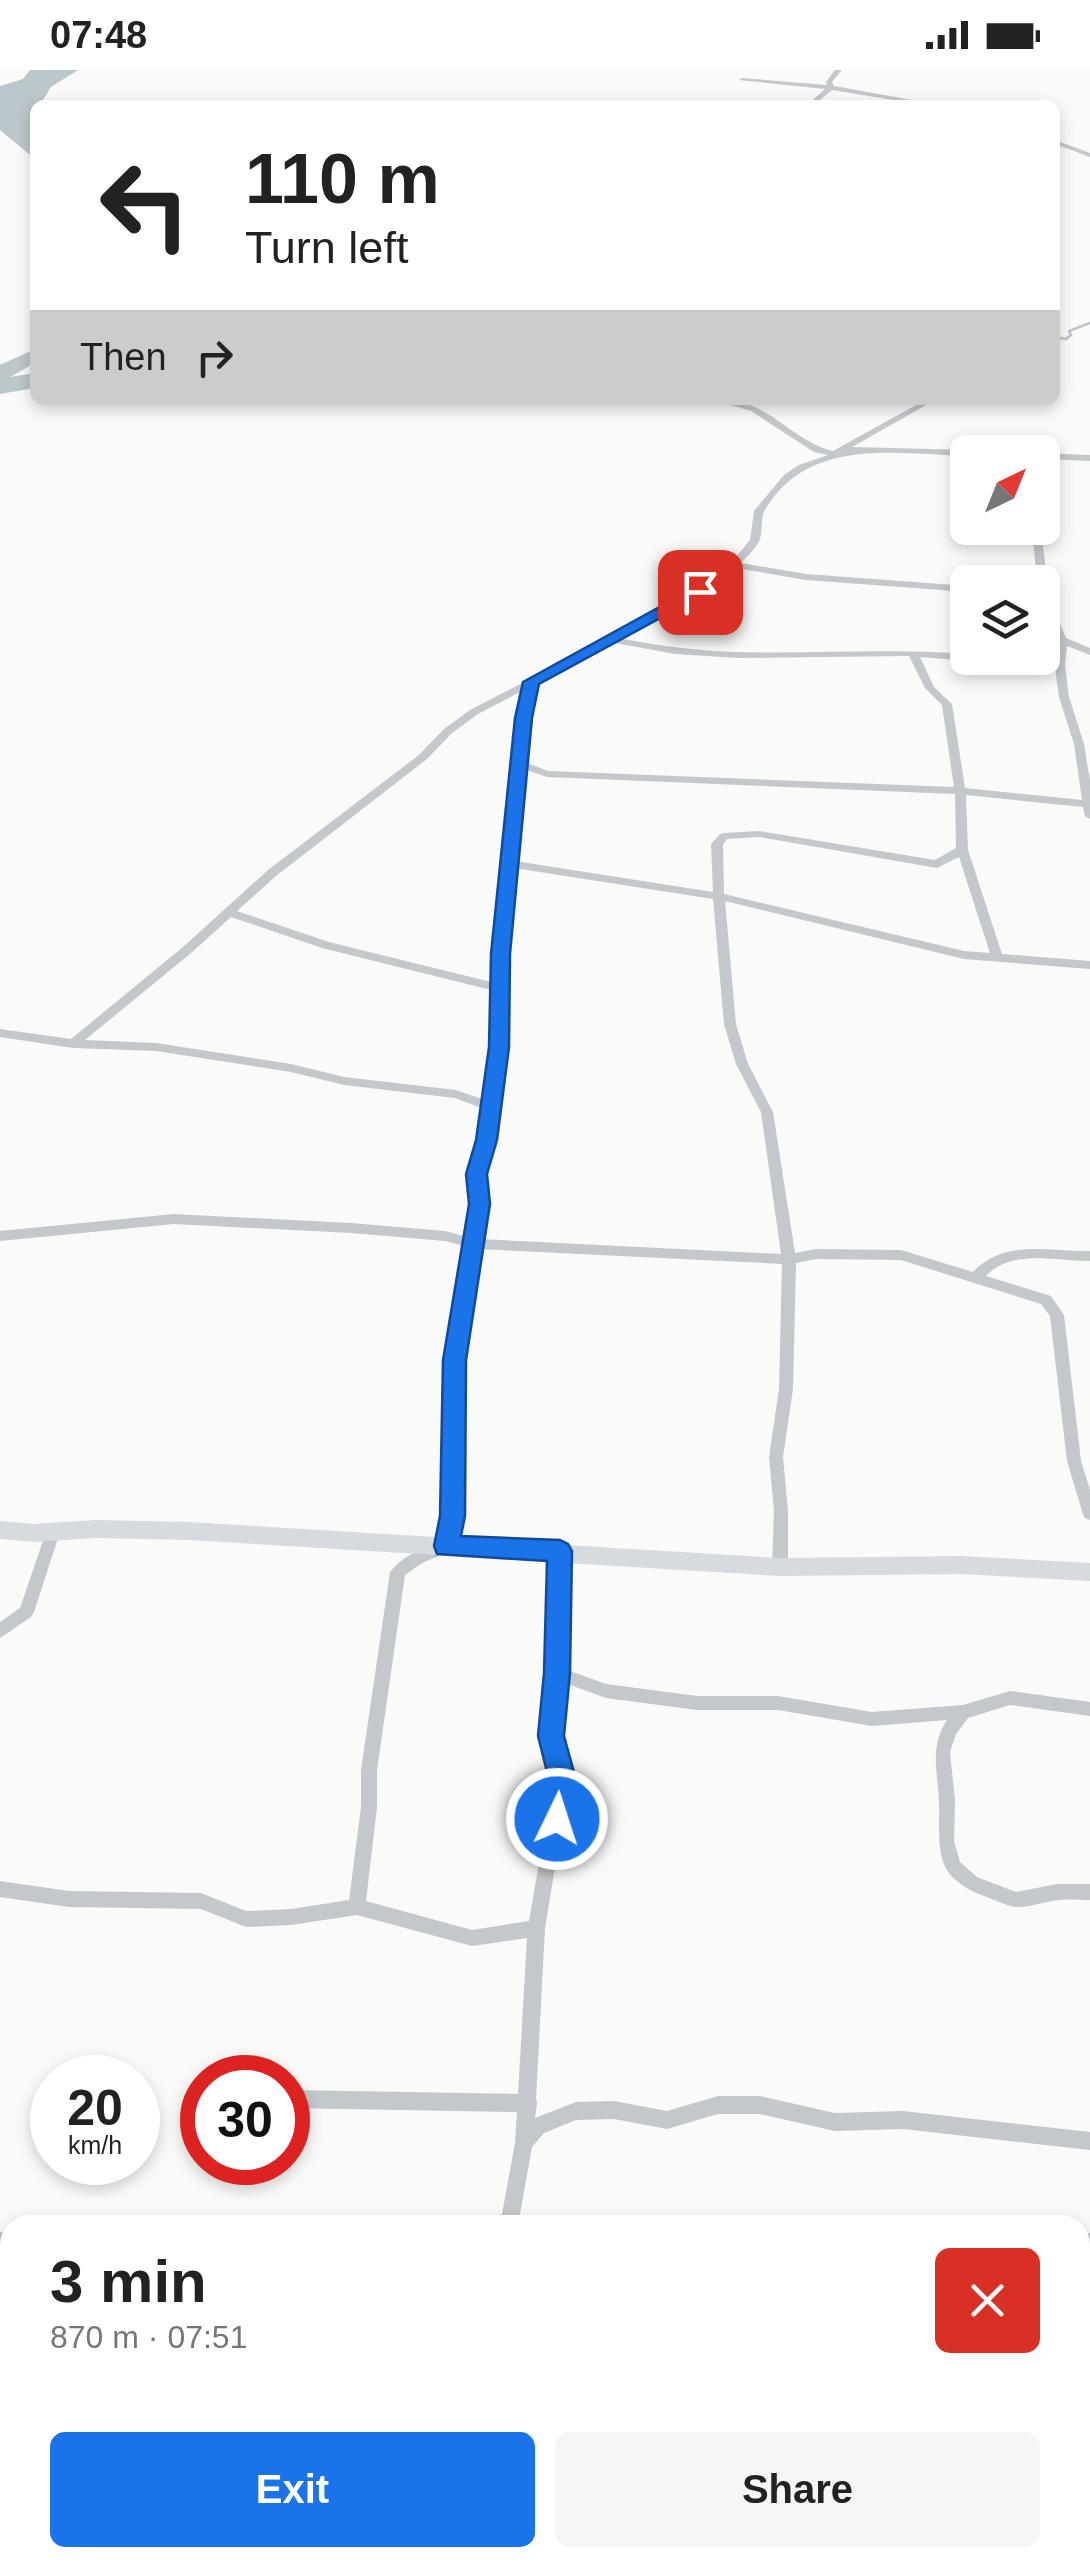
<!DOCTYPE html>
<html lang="en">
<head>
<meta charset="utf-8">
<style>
	:root { --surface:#fff; --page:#f6f6f6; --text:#222; --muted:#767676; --accent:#1a73e8 }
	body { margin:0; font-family:Helvetica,sans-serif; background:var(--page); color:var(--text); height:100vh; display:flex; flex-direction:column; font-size:38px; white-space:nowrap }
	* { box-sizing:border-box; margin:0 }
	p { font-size:32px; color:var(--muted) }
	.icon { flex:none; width:55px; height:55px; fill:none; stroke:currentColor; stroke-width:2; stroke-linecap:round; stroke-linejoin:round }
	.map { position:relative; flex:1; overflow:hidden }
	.panel { position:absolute; left:0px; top:2145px; width:1090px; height:352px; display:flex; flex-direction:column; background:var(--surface); border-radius:30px 30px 0 0; box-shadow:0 5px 15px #0003 }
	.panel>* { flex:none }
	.hud { position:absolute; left:30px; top:30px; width:1030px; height:305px; border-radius:15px; box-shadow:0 5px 15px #0003; background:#fff; color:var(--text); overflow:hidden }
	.needle { width:65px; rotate:43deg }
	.buttons { position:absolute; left:950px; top:365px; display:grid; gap:20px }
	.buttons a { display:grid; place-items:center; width:110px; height:110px; border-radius:15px; background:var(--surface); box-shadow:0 5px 15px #0003; font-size:50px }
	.speed { position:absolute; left:30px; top:1985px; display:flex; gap:20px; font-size:50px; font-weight:700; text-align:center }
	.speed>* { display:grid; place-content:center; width:130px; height:130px; border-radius:50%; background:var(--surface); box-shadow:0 5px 15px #0003; line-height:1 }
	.speed small { font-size:25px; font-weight:400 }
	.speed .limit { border:15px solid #d22; background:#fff; color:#111 }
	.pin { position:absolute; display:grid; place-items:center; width:85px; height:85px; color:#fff; margin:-42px; border-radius:20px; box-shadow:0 5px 15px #0006 }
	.me { position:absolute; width:110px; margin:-55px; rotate:4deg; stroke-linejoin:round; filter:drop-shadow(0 0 8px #0008) }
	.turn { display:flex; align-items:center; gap:35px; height:210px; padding:0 50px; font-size:45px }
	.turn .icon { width:130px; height:130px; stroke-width:2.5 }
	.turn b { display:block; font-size:70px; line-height:85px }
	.then { display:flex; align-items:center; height:95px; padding:0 50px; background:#0003; gap:20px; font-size:38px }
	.round { display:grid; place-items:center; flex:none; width:105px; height:105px; border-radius:15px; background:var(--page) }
	.head { display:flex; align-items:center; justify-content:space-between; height:170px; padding:0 50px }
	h1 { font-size:60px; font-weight:800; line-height:75px }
	.primary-button { display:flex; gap:20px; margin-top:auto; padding:20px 50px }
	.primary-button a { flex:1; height:115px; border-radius:15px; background:var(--accent); color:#fff; font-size:40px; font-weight:800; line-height:115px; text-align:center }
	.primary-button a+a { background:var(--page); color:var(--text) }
	.status { display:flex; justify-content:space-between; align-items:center; height:70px; padding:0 50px; background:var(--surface); direction:ltr }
	.status svg { height:28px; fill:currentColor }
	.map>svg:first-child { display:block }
	.water { fill:#bbc7cb }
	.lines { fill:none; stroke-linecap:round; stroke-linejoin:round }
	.stream { stroke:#bbc7cb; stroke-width:2.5 }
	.street { fill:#c3c8cc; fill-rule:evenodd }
	.secondary { fill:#d6dbdf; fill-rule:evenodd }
	.route { fill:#1a73e8; stroke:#114b97; stroke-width:2.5 }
</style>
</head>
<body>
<div class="status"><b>07:48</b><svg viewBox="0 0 49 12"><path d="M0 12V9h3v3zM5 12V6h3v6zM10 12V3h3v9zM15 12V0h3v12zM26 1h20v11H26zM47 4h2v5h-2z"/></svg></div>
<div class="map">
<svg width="1090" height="2497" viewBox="0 0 1090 2497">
	<rect width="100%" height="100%" fill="#fafaf8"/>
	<g class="water">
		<path d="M30 0H78L51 17 40 35H35V89L0 60V16L23 9Z"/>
		<path d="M35 279V293L10 307 35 303V318L0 324V295Z"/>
	</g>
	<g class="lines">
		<g class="stream">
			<path d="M315 35H348"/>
			<path d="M419 35H438"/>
			<path d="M1055 267 1066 269 1071 265 1069 261 1090 253"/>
		</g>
		<g class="street">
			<path d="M835 0H842L832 12 834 16 940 35H924L832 20 814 35H807L825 19 739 10 742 8 827 15 826 12Z"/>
			<path d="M1055 70 1090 83V87L1055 74Z"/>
			<path d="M713 330C729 330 747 332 761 340 785 353 806 375 833 381L925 330H935L852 377 968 380 972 382H968V386C896 384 810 367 766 438 760 447 763 459 760 469 757 478 747 486 741 493L806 504 968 516V522L806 510 736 498 703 523 623 569C661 576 699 581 737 582 815 584 890 578 968 584V588H1005L1055 592 1057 570 1042 536 1044 518 1036 501 1032 458H1041L1046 501 1054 518 1050 530 1066 568 1090 578V585L1067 576 1065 595 1069 627 1084 674 1090 711V749L1085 746 1083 737 966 725 968 780 1002 884 1090 891V899L964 889 725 831 736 954 748 994 773 1042 795 1183 816 1179 901 1180 973 1202C1005 1168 1049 1182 1090 1181V1191C1056 1192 1012 1178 986 1206L1051 1226 1064 1245 1081 1391 1090 1420V1450L1085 1448 1083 1444 1067 1391 1050 1246 1041 1234 901 1190 816 1189 796 1193 793 1319 783 1387 788 1441V1497L785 1502 780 1503 775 1502 772 1497 774 1441 769 1387 779 1319 782 1194 478 1179 461 1290 460 1447 451 1481 422 1493 405 1505 377 1700V1737L366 1831 472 1860 529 1851 554 1706 543 1666 552 1481 555 1476 560 1475 565 1476 568 1481 562 1598 606 1614 697 1626H778L872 1642 963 1635 1010 1621 1090 1632V1646L1010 1635 968 1648 956 1664 950 1682 955 1731 954 1771 960 1792 977 1807 1016 1822 1057 1814H1090V1830C1080 1830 1069 1829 1059 1830 1046 1831 1034 1836 1021 1837 1009 1838 996 1830 984 1826 932 1806 940 1780 939 1733 938 1703 929 1677 947 1650L872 1656 778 1640H697L606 1628 562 1612 559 1666 570 1706 545 1858 536 2029 537 2033 535 2048 576 2032 614 2031 667 2041 718 2026H760L835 2043 903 2041 1090 2062V2080L903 2059 835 2061 760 2044H718L667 2059 614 2049 576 2050 544 2063 532 2077 518 2155H500L515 2073 517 2042 288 2038V2020L518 2024 527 1868 472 1876 357 1845 291 1855 246 1857 201 1839 69 1837 0 1827V1811L69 1821 201 1823 246 1841 291 1839 349 1830 361 1737V1700L390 1502C402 1486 421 1479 439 1472L446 1447 447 1290 465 1176 445 1171 351 1163 174 1154 0 1171V1161L174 1144 351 1153 445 1161 467 1167 472 1133 470 1104 480 1070 484 1039 455 1028 344 1015 291 1002 156 981 73 978 0 967V959L71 969 183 877 268 800 419 685 444 659 470 640 619 563 697 519 731 493 750 470 754 441 784 405 799 395 828 385 814 382 751 341ZM615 573 675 584 738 588 909 586 925 618 942 635 954 717 548 701 525 692 529 647 536 614ZM920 587 1055 598 1059 627 1074 674 1082 730 965 718 952 634 934 617ZM524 620 519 647 497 850 495 913 329 872 237 841 276 806 427 689 452 663 478 644ZM524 699 547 707 955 724 956 778 935 790 759 761 724 763 720 764 711 774 713 822 515 791ZM759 767 937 798 959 787 990 883 964 881 724 824 723 775 727 769ZM514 798 713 829 724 954 736 994 761 1042 781 1184 480 1169 486 1133 482 1104 492 1070 505 977 509 850ZM231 847 322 878 495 921 493 977 485 1030 456 1020 344 1007 291 994 156 973 85 970 191 883Z"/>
			<path d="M1042 383 1090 385V391L1042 389Z"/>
			<path d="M53 1456 58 1458 60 1462 34 1542 31 1547 0 1568V1552L20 1538 46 1462 48 1458Z"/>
			<path d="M10 2161V2179L0 2180V2162Z"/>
			<path d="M1090 2163V2204L1087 2212 1080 2215V2174L1083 2165Z"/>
			<path d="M0 2451 10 2452V2472L0 2471Z"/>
			<path d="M104 2488H145L142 2495 138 2497H96L99 2490Z"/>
			<path d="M244 2488H307L312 2490 315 2497H251L247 2495Z"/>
			<path d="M466 2488H490V2489L487 2497H461Z"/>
			<path d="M764 2488H784L782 2497H762Z"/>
			<path d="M1001 2488H1021L1018 2497H998Z"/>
		</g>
		<path class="secondary" d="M96 1450 189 1452 780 1488 960 1486 1090 1493V1511L960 1504 780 1506 189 1470 96 1468 33 1472 0 1469V1451L33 1454Z"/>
	</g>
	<path class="route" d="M694 518 708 522 539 614 532 648 510 884 509 977 497 1070 487 1104 490 1134 466 1290 465 1446 461 1466 560 1470 568 1474 572 1481 570 1603 564 1666 575 1706 566 1758 557 1762 547 1758 543 1749 548 1706 538 1666 544 1603 547 1491 437 1484 434 1476 440 1446 443 1290 469 1134 466 1104 476 1070 489 977 491 884 515 648 523 612Z"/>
</svg>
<div class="buttons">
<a><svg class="needle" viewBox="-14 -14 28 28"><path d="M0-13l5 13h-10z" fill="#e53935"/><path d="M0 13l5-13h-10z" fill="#767676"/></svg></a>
<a><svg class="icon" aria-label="layers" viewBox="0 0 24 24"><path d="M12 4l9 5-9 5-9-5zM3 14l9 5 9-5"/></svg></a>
</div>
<div class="speed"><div>20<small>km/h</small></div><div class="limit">30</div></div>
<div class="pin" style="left:700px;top:522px;background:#d93025"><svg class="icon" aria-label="arrive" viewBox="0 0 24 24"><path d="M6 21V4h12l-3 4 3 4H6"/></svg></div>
<svg class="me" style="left:557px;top:1749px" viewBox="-20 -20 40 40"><circle r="17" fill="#1a73e8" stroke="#fff" stroke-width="3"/><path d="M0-11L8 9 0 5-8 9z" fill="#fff"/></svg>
<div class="hud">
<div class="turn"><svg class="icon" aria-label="left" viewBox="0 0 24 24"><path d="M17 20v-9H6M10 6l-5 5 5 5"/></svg><div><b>110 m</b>Turn left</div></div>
<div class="then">Then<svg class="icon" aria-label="right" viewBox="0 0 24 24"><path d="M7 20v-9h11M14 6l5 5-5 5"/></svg></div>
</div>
<section class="panel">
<div class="head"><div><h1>3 min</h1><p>870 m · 07:51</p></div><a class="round" style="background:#d93025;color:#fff"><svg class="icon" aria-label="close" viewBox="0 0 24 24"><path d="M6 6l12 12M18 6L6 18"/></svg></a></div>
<div class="primary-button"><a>Exit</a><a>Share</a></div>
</section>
</div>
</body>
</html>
